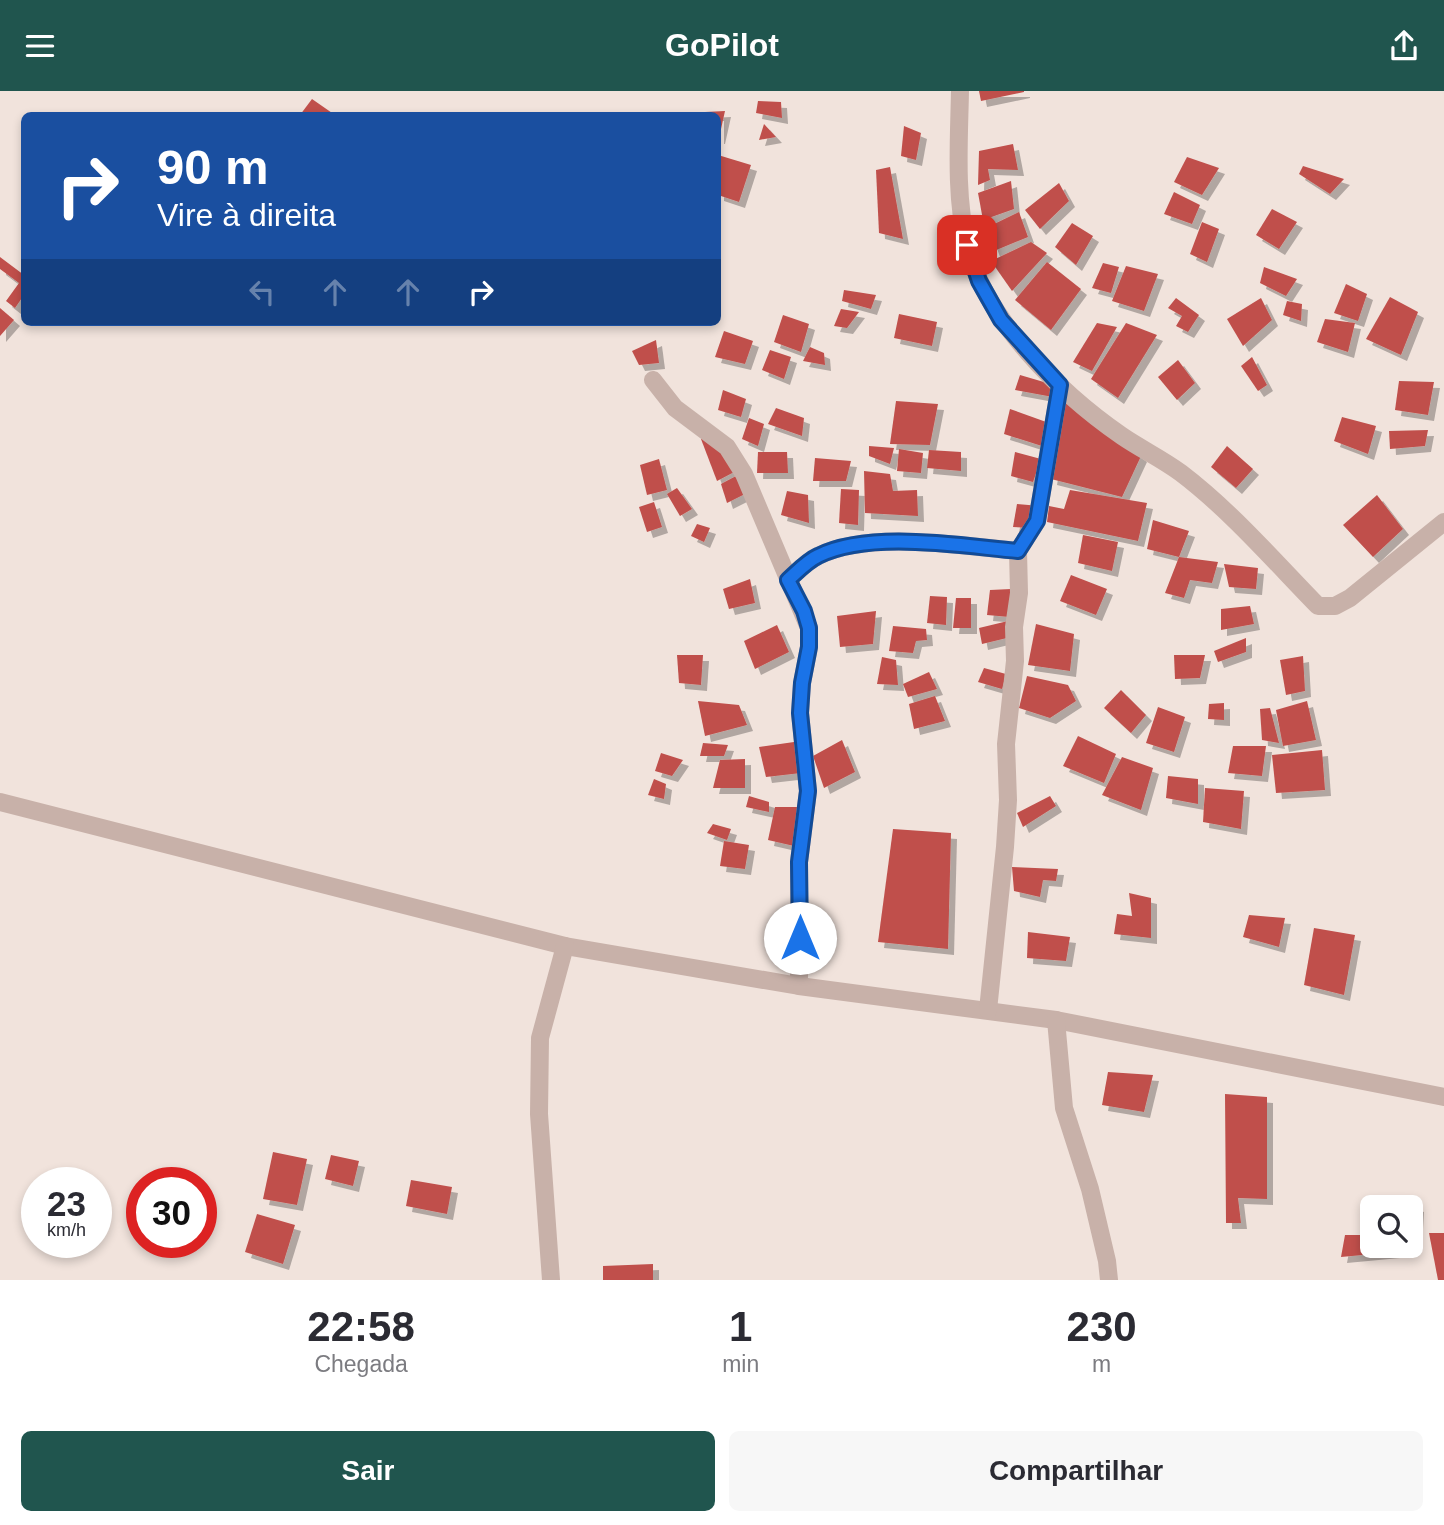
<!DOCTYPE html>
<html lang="pt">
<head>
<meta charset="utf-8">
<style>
	:root { --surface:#fff; --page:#f7f7f7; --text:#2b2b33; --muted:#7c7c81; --accent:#20554e }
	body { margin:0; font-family:Helvetica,sans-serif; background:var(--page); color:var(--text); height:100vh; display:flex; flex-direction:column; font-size:26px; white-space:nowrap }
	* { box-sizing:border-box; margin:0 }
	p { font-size:23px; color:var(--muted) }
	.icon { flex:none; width:38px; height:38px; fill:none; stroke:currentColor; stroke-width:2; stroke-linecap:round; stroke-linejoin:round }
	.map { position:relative; height:1189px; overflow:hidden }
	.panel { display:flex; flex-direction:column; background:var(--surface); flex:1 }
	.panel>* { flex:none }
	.hud { position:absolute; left:21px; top:21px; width:700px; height:214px; border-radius:10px; box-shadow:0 4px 10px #0003; background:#1a4fa0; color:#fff; overflow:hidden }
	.buttons { position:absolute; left:1360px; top:1104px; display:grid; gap:14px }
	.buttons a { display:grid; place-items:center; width:63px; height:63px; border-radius:10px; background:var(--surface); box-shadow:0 4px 10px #0003; font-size:35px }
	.speed { position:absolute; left:21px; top:1076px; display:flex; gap:14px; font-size:35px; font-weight:700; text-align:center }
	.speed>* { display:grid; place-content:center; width:91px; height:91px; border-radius:50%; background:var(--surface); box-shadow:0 4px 10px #0003; line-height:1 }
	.speed small { font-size:18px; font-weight:400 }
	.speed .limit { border:10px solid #d22; background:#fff; color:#111 }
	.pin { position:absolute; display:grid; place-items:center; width:60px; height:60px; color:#fff; margin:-30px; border-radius:14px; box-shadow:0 4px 10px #0006 }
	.me { position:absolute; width:77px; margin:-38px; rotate:0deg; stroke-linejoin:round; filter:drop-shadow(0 0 5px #0008) }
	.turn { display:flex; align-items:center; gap:24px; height:147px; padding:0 21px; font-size:32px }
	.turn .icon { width:91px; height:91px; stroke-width:2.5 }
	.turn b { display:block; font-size:49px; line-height:60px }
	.lanes { display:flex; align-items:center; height:66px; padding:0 21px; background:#0003; justify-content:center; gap:35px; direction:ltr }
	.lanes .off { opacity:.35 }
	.eta { display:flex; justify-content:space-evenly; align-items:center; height:119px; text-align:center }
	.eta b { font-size:42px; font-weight:700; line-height:49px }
	.button { display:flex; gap:14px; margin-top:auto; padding:14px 21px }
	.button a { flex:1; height:80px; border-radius:10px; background:var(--accent); color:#fff; font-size:28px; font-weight:700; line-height:80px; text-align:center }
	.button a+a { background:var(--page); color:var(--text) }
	header { display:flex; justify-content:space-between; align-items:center; height:91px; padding:0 21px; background:var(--accent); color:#fff; font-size:32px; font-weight:700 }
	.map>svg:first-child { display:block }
	.building { fill:#c04f4b; filter:url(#shadow) }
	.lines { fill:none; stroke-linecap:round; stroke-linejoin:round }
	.minor { stroke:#c8b1a9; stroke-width:18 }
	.route-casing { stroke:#114b97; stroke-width:18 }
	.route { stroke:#1a73e8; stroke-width:12 }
</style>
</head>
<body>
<header><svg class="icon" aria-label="menu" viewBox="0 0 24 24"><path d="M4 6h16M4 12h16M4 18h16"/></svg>GoPilot<svg class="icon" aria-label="share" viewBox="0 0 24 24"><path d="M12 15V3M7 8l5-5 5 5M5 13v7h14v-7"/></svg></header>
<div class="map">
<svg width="1444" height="1189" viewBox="0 0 1444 1189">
	<defs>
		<filter id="shadow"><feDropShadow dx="6" dy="6" stdDeviation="0" flood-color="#0004"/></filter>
	</defs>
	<rect width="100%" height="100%" fill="#f1e3dc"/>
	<g class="building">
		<path d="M979 0H1024V1L981 10Z"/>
		<path d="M312 8 335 24H300Z"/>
		<path d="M758 10 781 11 782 27 756 22Z"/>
		<path d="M725 20 719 47H718V24H704L705 21Z"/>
		<path d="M764 33 776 46 759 49Z"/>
		<path d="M904 35 921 42 916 69 901 65Z"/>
		<path d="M1013 53 1018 79 988 78 990 89 978 94 979 60Z"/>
		<path d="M718 64 751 74 739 111 718 104Z"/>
		<path d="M1187 66 1219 77 1202 104 1174 91Z"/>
		<path d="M1303 75 1344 88 1330 103 1299 83Z"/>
		<path d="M890 76 903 148 879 142 876 79Z"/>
		<path d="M1011 90 1014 118 983 129 978 102Z"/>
		<path d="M1059 92 1069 110 1040 138 1025 119Z"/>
		<path d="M1174 101 1200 114 1192 133 1164 123Z"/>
		<path d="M1272 118 1297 131 1279 158 1256 144Z"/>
		<path d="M1019 121 1028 146 994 160 986 137Z"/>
		<path d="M1202 131 1219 138 1207 171 1190 163Z"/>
		<path d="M1072 132 1093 145 1076 174 1055 156Z"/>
		<path d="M1031 151 1047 162 1012 200 991 170Z"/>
		<path d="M0 166 24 184V204L15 217 6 210 19 192 0 178Z"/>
		<path d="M1047 171 1081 198 1051 239 1015 209Z"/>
		<path d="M1103 172 1119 176 1111 202 1092 197Z"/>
		<path d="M1126 175 1158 183 1144 220 1112 210Z"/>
		<path d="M1264 176 1297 188 1286 205 1260 192Z"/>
		<path d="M1346 193 1367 203 1358 230 1334 222Z"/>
		<path d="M844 199 876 204 871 218 842 210Z"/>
		<path d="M1390 206 1418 221 1401 264 1366 248Z"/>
		<path d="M1176 207 1199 224 1188 241 1176 235 1182 225 1168 217Z"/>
		<path d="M1261 207 1272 229 1243 255 1227 228Z"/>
		<path d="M1287 210 1302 213 1301 230 1283 224Z"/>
		<path d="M0 217 14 229 0 245Z"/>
		<path d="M841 218 859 221 847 237 834 235Z"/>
		<path d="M899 223 937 231 932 255 894 247Z"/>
		<path d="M783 224 809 233 801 261 774 251Z"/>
		<path d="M1325 228 1355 232 1348 261 1317 251Z"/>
		<path d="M1097 232 1117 236 1092 280 1073 271Z"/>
		<path d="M1126 232 1157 244 1118 307 1091 288Z"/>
		<path d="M724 240 753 250 745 273 715 266Z"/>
		<path d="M656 249 659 272 639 274 632 260Z"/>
		<path d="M810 256 824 262 825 274 803 270Z"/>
		<path d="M770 259 791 266 784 288 762 279Z"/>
		<path d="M1252 266 1267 294 1258 300 1241 275Z"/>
		<path d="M1178 269 1195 292 1177 309 1158 286Z"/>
		<path d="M1020 284 1054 294 1053 306 1015 299Z"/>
		<path d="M1399 290 1434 291 1428 324 1395 319Z"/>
		<path d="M723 299 746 308 741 326 718 319Z"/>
		<path d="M896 310 938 313 930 354 890 353Z"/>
		<path d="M1064 310 1141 365 1122 406 1051 388Z"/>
		<path d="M776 317 804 327 802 345 768 333Z"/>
		<path d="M1010 318 1049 332 1045 356 1004 343Z"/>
		<path d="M1342 326 1376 335 1368 363 1334 350Z"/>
		<path d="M749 327 764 333 758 355 742 348Z"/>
		<path d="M1428 339 1425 355 1390 358 1389 340Z"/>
		<path d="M710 345 738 379 717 390 701 348Z"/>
		<path d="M869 355 894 357 890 373 869 365Z"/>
		<path d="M1227 355 1253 378 1236 397 1211 376Z"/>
		<path d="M899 358 923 362 921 382 897 380Z"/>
		<path d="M929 359 961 361V380L927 377Z"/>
		<path d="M758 361H787L788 382H757Z"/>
		<path d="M1015 361 1041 368 1033 391 1011 385Z"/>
		<path d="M815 367 851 370 846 390H813Z"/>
		<path d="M659 368 667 399 647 404 640 374Z"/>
		<path d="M864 380 890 383 893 400 917 399 918 425 865 422Z"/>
		<path d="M738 384 745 403 727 412 721 393Z"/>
		<path d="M677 397 692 418 680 425 667 403Z"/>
		<path d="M841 398 859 399 858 434 839 432Z"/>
		<path d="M1070 399 1147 412 1138 450 1047 431 1049 415 1064 418Z"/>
		<path d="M787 400 808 404 809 432 781 424Z"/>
		<path d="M1377 404 1403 438 1373 466 1343 434Z"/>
		<path d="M654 411 662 436 647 441 639 416Z"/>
		<path d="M1017 413 1040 415 1030 437 1013 436Z"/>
		<path d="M1153 429 1189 440 1179 466 1218 471 1212 492 1190 489 1184 507 1165 502 1179 466 1147 458Z"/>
		<path d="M697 433 710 437 704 451 691 445Z"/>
		<path d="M1083 444 1118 451 1112 480 1078 472Z"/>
		<path d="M1224 473 1258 477 1256 498 1229 496Z"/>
		<path d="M1071 484 1107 498 1096 524 1060 510Z"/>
		<path d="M750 488 755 512 729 518 723 498Z"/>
		<path d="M1011 498 1010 526 987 524 990 499Z"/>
		<path d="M930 505 947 506 946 534 927 532Z"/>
		<path d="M956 507H971V537H953Z"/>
		<path d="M1250 515 1254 533 1221 539V518Z"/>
		<path d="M876 520 873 553 840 556 837 525Z"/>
		<path d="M1008 530 1011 546 982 553 979 537Z"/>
		<path d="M1036 533 1074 543 1070 580 1028 574Z"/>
		<path d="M777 534 789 561 755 578 744 550Z"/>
		<path d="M893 535 926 538 927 549 916 550 913 562 889 560Z"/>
		<path d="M1246 547V561L1218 571 1214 560Z"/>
		<path d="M677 564H703L701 594 679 592Z"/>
		<path d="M1174 564H1205L1200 587 1175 588Z"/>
		<path d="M1303 565 1305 600 1286 604 1280 569Z"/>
		<path d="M882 566 896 569 898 594 877 593Z"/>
		<path d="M984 577 1006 583 1002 598 978 591Z"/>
		<path d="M929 581 937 598 908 606 903 593Z"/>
		<path d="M1027 585 1068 594 1076 610 1050 627 1019 617Z"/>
		<path d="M1121 599 1146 624 1131 642 1104 617Z"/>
		<path d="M935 605 945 630 914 638 909 613Z"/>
		<path d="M698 610 739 614 747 634 705 645Z"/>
		<path d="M1307 610 1316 649 1283 655 1276 619Z"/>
		<path d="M1224 612V629L1208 628 1209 613Z"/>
		<path d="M1158 616 1185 626 1174 661 1146 652Z"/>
		<path d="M1270 617 1279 652 1262 649 1260 618Z"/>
		<path d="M1078 645 1116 663 1104 692 1063 675Z"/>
		<path d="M842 649 855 681 824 697 813 665Z"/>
		<path d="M794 651 801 682 766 686 759 656Z"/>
		<path d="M703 652 728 654 724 665H700Z"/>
		<path d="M1233 655H1266L1262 685 1228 682Z"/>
		<path d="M1322 659 1325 699 1276 702 1272 664Z"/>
		<path d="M661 662 683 669 672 685 655 680Z"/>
		<path d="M1122 666 1153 677 1141 719 1102 704Z"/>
		<path d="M745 668V697H713L720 669Z"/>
		<path d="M1168 685 1198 688V713L1166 707Z"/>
		<path d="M654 688 666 693 664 708 648 704Z"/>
		<path d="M1205 697 1244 700 1241 738 1203 731Z"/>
		<path d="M749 705 769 711V721L746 716Z"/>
		<path d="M1050 705 1056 715 1023 736 1017 722Z"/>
		<path d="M775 716H799L794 755 768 749Z"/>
		<path d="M713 733 731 738 727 749 707 742Z"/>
		<path d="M893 738 951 742 948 858 878 851Z"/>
		<path d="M724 750 749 754 745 778 720 775Z"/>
		<path d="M1012 776 1058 778 1056 790 1043 789 1040 806 1014 800Z"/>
		<path d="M1129 802 1151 807V847L1114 843 1117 823 1132 825Z"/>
		<path d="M1249 824 1285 827 1279 856 1243 846Z"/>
		<path d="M1314 837 1355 844 1344 904 1304 894Z"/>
		<path d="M1028 841 1070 846 1066 870 1027 867Z"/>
		<path d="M1108 981 1153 984 1144 1021 1102 1014Z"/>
		<path d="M1225 1003 1267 1006V1108L1238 1107 1241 1132H1226Z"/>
		<path d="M273 1061 307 1068 297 1114 263 1108Z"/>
		<path d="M331 1064 359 1070 353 1095 325 1088Z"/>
		<path d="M411 1089 452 1096 447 1123 406 1115Z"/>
		<path d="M1401 1110 1418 1115 1417 1132 1410 1131V1116H1400Z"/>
		<path d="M257 1123 295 1134 283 1173 245 1161Z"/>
		<path d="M1429 1142H1444V1189H1438Z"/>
		<path d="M1345 1144H1372V1155H1395L1394 1161 1341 1166Z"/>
		<path d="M653 1173V1189H603V1175Z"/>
	</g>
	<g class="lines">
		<g class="minor">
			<path d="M960 0C959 51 955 104 967 154 984 228 1061 303 1122 345 1141 358 1162 368 1181 382 1231 420 1274 470 1318 515H1335L1350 507 1444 431"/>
			<path d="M653 289 675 317 727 356 744 383 809 537V556L802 592 800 622 808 700 799 771V895"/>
			<path d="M788 489C797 481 807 470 818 465 871 439 960 455 1018 460"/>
			<path d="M0 711 565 855 799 895 1056 929 1444 1006"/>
			<path d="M988 919 1005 756 1008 709 1006 653 1015 570 1014 536 1019 502 1018 460 1037 430 1060 294"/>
			<path d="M1056 929 1064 1017 1090 1098 1107 1170 1109 1189"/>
			<path d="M551 1189 539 1023 540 947 565 855"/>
		</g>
	</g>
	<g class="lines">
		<g class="route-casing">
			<path id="route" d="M800 847 799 771 808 700 800 622 802 592 809 556V537L804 520 788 489C797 481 807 470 818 465 870 439 961 455 1018 460L1037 430 1060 294 1001 229 979 190 967 154"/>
		</g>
		<use href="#route" class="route"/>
	</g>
</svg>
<div class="buttons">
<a><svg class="icon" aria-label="search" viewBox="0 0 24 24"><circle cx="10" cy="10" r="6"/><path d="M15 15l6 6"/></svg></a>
</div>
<div class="speed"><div>23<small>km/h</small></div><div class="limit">30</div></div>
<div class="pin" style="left:967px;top:154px;background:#d93025"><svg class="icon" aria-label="arrive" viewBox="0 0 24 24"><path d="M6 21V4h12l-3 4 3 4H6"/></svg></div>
<svg class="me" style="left:800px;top:847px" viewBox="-20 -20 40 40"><circle r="19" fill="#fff"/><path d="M0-13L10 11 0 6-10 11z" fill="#1a73e8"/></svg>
<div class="hud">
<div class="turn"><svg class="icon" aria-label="right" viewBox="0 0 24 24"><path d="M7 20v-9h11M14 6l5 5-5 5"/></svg><div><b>90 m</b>Vire à direita</div></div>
<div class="lanes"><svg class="icon off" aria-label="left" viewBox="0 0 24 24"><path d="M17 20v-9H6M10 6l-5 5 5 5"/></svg><svg class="icon off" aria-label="ahead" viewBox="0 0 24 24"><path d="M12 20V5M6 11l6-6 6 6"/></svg><svg class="icon off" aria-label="ahead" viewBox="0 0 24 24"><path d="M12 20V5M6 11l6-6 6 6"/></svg><svg class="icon" aria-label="right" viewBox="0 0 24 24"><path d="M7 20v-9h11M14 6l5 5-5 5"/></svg></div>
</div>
</div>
<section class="panel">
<div class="eta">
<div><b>22:58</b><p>Chegada</p></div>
<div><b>1</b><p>min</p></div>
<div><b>230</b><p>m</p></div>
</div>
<div class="button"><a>Sair</a><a>Compartilhar</a></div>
</section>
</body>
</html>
